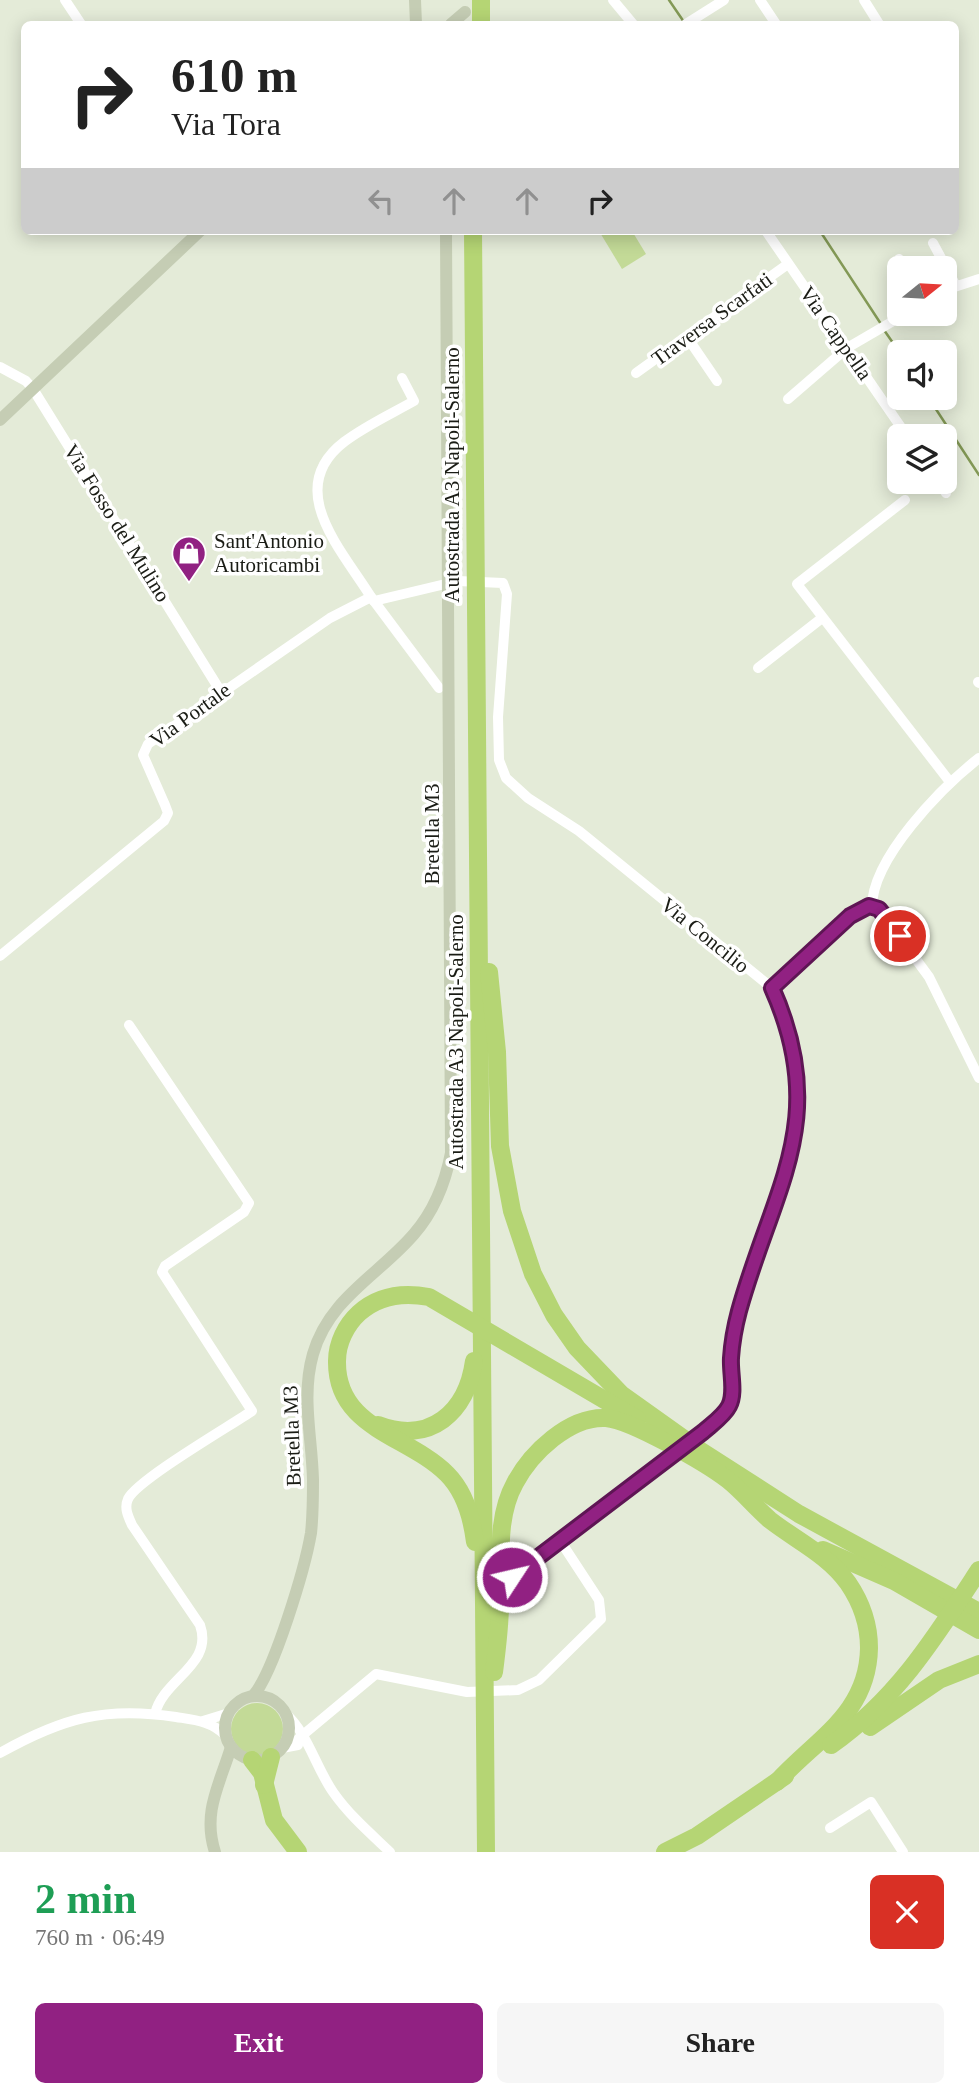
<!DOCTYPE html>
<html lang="en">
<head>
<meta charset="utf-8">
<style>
	:root { --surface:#fff; --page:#f6f6f6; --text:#222; --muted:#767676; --accent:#912182 }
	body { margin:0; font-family:"Times New Roman",serif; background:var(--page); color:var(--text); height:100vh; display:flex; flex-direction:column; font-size:26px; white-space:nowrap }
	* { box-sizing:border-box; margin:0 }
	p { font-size:23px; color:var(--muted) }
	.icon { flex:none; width:38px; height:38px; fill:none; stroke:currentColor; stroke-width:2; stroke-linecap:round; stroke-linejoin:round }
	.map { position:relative; height:1852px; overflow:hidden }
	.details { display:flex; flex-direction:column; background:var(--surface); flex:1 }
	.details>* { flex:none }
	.banner { position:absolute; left:21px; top:21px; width:938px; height:214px; border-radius:10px; box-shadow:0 4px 18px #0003; background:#fff; color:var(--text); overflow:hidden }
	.needle { width:46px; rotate:72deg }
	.controls { position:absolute; left:887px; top:256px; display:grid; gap:14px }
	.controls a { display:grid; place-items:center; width:70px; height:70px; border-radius:10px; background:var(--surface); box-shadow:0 4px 18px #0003; font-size:35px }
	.pin { position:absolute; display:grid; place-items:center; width:60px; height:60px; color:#fff; margin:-30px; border:4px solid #fff; border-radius:50%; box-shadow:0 2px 7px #0007 }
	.me { position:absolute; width:77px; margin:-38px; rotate:55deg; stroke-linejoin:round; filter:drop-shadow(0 0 5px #0008) }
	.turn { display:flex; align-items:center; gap:24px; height:147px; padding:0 35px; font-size:32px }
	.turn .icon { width:91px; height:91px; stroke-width:2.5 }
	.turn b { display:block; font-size:49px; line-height:60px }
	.lanes { display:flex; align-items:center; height:66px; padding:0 35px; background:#0003; justify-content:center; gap:35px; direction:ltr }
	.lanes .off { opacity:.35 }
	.round { display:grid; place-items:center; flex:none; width:74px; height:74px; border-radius:10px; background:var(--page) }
	.summary { display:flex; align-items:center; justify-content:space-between; height:119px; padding:0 35px }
	h1 { font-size:42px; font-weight:700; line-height:52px; color:#1e9e55 }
	.action { display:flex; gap:14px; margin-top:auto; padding:14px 35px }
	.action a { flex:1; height:80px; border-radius:10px; background:var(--accent); color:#fff; font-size:28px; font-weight:700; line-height:80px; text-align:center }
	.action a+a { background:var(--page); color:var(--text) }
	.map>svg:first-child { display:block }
	.green { fill:#c3da97 }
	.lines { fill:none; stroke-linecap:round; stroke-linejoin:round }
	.stream { stroke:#839956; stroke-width:2.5 }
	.street { stroke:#fff; stroke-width:10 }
	.secondary { stroke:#c5cdb4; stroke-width:12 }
	.highway { stroke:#b5d574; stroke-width:18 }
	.route-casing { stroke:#5e1554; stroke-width:18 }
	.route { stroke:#912182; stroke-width:12 }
	.labels { text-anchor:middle; stroke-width:7; stroke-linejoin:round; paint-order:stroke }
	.street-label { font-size:21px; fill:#1a1c15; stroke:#fff }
	.poi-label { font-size:21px; fill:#1a1c15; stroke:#fff; text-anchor:start }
</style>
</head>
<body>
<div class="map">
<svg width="979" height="1852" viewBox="0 0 979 1852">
	<rect width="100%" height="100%" fill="#e4ebd8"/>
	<g class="green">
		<path d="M599 231H632L646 254 622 269Z"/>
		<circle cx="257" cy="1729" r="26"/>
	</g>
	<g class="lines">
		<g class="stream">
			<path d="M669 0 684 22"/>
			<path d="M820 231 881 324"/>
			<path d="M884 330 900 353"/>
			<path d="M928 397 979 475"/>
		</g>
		<g class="street">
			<path d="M65 0 81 24"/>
			<path d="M613 0 633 24"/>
			<path d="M760 0 776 24"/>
			<path d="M864 0 879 24"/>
			<path d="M686 24 724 0"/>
			<path d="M766 231 907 436"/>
			<path d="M933 243 955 284"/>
			<path d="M899 259 903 268"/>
			<path d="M945 290 979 279"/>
			<path d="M687 337 717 381"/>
			<path d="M0 367 26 381 33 389 221 692"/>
			<path d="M636 373 788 264"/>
			<path d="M788 399 847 348 907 313"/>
			<path d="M938 481 946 493"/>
			<path d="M905 500 797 584 950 782"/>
			<path d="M371 597C342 550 283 489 344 442 365 426 391 414 414 401L402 378"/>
			<path d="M374 601 458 581 503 583 507 594 498 717 499 760 506 778 528 798 579 831 772 988 791 1048 798 1083 793 1147 781 1194 738 1314 731 1359V1402L703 1432 512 1577"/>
			<path d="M374 601 439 688"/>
			<path d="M758 668 822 618"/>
			<path d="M978 682 979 683"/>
			<path d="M872 907C872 858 942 787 979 758"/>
			<path d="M0 956 164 821 168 813 165 805 143 755 148 744 330 618 371 597 374 601"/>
			<path d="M772 988 850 916 869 906 879 909 929 977 979 1078"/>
			<path d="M129 1025 249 1203 244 1212 165 1266 162 1272 252 1411C230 1426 137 1480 128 1499 124 1508 128 1516 132 1525L200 1625C214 1665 163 1679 155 1714"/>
			<path d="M284 1712C308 1733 315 1766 333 1792 349 1815 370 1833 390 1852"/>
			<path d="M203 1721 229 1713"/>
			<path d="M292 1744 376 1674 467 1692 518 1690 539 1680 601 1619 599 1600 561 1542"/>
			<path d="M282 1748 298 1745"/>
			<path d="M0 1753C62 1718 105 1706 176 1717 195 1720 211 1721 225 1735"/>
			<path d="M830 1828 871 1802 903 1852"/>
		</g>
		<g class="secondary">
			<path d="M415 0 416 24"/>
			<path d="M451 24 465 12"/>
			<path d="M0 420 200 231"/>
			<path d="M253 1696C274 1672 305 1568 311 1533 313 1515 313 1498 313 1480 312 1437 301 1396 313 1354 329 1298 379 1275 414 1234 434 1211 445 1184 451 1153L446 231"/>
			<circle cx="257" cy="1728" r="32"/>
			<path d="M215 1852C202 1812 220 1784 231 1747"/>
		</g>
		<g class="highway">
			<path d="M481 0V24"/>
			<path d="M473 231 486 1852"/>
			<path d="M489 972 497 1052 500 1146 512 1211 533 1274 554 1315 577 1348 621 1394 701 1451 799 1514 979 1612"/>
			<path d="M378 1425C430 1445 467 1412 474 1361"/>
			<path d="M475 1542C472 1518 464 1491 447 1474 408 1435 336 1429 337 1361 337 1343 346 1325 359 1313 379 1295 403 1292 429 1297L637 1419"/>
			<path d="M823 1550 894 1581 979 1630"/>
			<path d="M494 1672C497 1649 500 1626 500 1603 502 1563 495 1519 515 1483 531 1453 569 1416 606 1418 631 1420 706 1463 728 1480 743 1492 755 1507 770 1520 797 1541 828 1555 848 1583 861 1602 869 1625 869 1648 868 1714 816 1739 777 1782"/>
			<path d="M870 1727 939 1680 979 1664"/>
			<path d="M831 1745C897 1699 936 1636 979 1570"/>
			<path d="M252 1760 262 1773 274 1820 298 1852"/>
			<path d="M264 1785 271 1757"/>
			<path d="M665 1852 697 1836 785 1776"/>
		</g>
	</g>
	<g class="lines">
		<g class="route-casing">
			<path id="route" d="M512 1577 703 1432C712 1424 724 1416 729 1406 736 1393 730 1373 731 1358 732 1343 735 1326 739 1311 773 1188 831 1120 772 988L850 916 869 906 879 909 900 936"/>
		</g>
		<use href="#route" class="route"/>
	</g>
	<defs>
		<g id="shop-pin" transform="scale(1.75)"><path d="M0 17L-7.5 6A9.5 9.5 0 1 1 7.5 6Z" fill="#912182" stroke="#fff"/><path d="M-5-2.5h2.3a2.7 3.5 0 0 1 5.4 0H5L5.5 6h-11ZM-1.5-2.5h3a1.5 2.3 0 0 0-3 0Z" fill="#fff"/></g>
	</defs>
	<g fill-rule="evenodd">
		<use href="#shop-pin" x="189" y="553"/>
	</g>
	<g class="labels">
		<g class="street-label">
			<text transform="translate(712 319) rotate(-36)" y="7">Traversa Scarfati</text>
			<text transform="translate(836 333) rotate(55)" y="7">Via Cappella</text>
			<text transform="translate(452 475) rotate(-90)" y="7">Autostrada A3 Napoli-Salerno</text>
			<text transform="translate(117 523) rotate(58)" y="7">Via Fosso del Mulino</text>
			<text transform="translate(190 715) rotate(-36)" y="7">Via Portale</text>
			<text transform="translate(432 834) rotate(-90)" y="7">Bretella M3</text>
			<text transform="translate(705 935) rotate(39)" y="7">Via Concilio</text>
			<text transform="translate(456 1042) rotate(-90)" y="7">Autostrada A3 Napoli-Salerno</text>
			<text transform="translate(292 1436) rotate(-92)" y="7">Bretella M3</text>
		</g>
		<g class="poi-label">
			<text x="214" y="548">Sant'Antonio<tspan x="214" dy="24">Autoricambi</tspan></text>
		</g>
	</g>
</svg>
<div class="controls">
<a><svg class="needle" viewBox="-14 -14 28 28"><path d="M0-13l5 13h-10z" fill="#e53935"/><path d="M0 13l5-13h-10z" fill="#767676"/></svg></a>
<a><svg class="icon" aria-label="sound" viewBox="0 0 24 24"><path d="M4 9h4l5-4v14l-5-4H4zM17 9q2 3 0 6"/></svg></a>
<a><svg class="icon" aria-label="layers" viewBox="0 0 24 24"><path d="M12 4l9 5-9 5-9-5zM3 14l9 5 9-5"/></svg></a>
</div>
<div class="pin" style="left:900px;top:936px;background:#d93025"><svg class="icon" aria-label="arrive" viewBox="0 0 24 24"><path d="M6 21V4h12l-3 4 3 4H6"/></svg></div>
<svg class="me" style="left:512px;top:1577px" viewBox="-20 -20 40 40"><circle r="17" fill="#912182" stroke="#fff" stroke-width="3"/><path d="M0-11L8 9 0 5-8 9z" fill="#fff"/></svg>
<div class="banner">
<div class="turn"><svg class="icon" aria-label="right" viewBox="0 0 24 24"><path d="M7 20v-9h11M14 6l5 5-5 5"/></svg><div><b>610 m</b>Via Tora</div></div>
<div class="lanes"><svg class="icon off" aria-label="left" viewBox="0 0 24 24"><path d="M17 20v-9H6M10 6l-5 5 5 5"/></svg><svg class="icon off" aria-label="ahead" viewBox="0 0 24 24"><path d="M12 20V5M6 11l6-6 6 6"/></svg><svg class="icon off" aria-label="ahead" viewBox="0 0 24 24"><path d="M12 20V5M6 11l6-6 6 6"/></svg><svg class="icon" aria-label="right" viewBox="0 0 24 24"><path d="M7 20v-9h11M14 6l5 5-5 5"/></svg></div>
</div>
</div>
<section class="details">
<div class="summary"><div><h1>2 min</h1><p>760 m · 06:49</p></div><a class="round" style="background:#d93025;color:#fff"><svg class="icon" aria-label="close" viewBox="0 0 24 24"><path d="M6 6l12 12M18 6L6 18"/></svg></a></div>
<div class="action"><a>Exit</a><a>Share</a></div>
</section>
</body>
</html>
